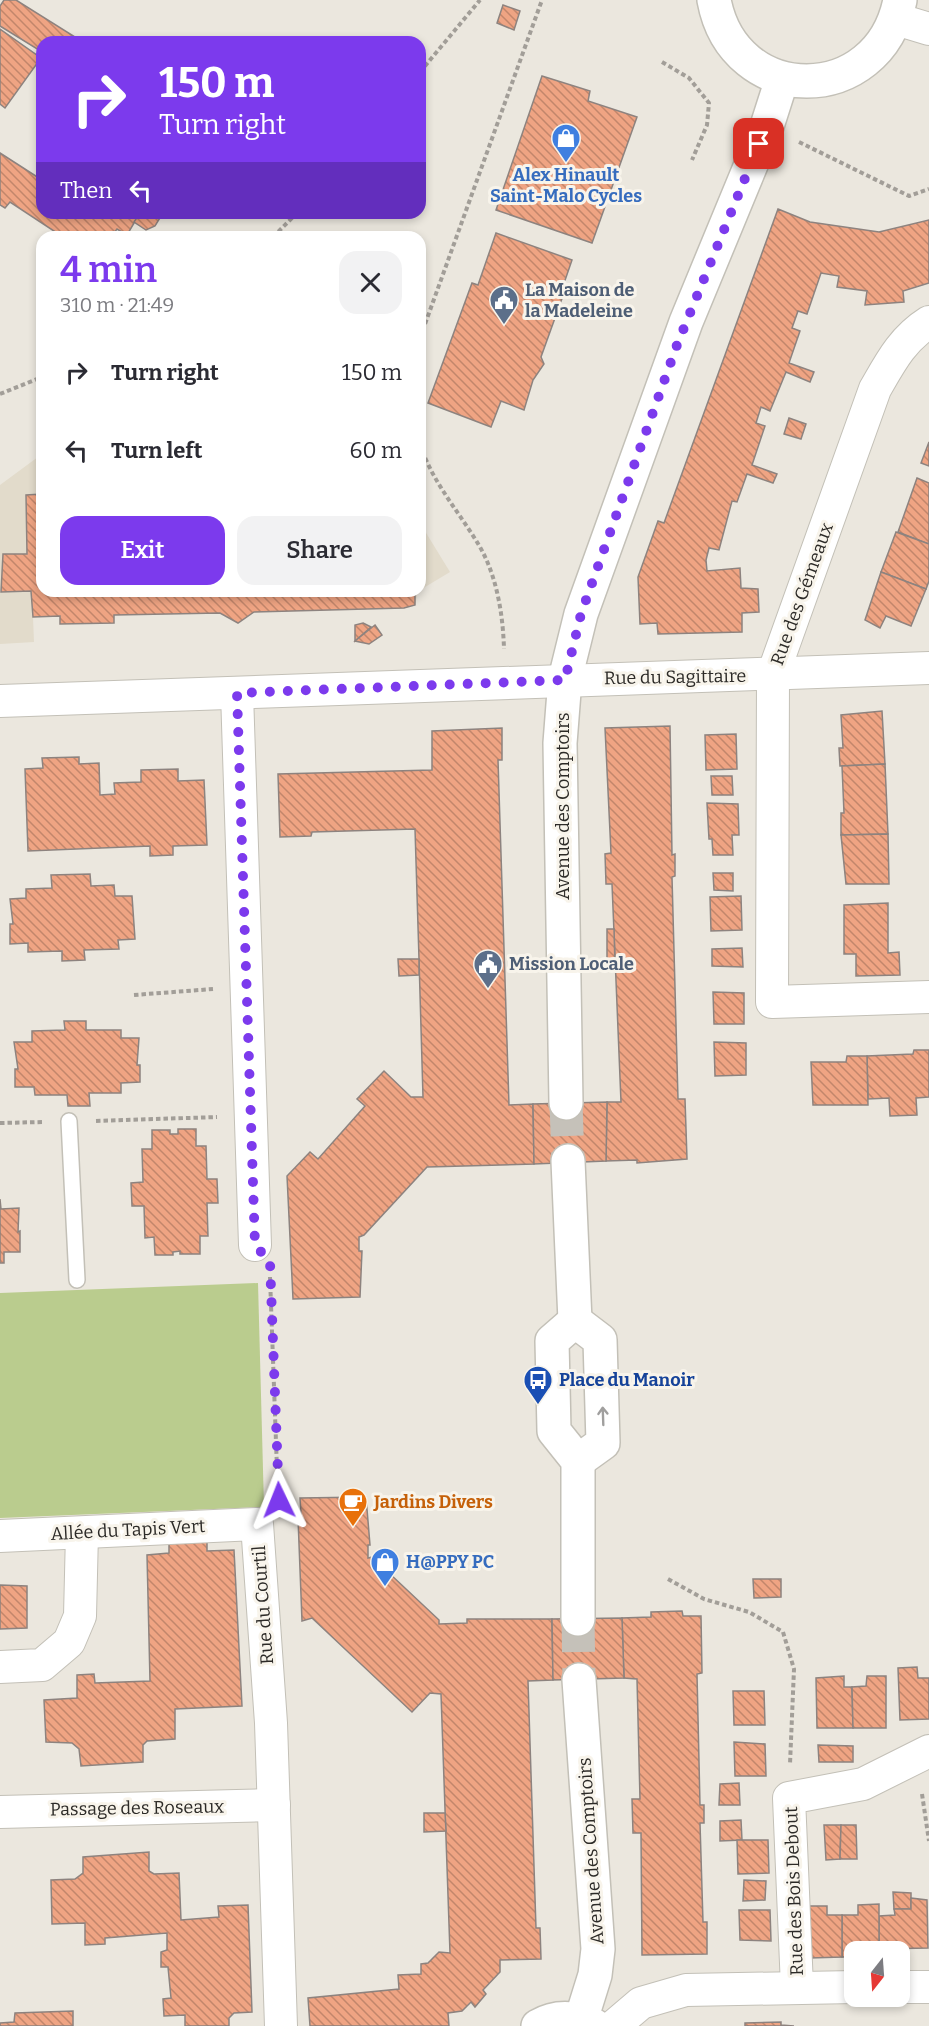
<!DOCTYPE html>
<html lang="en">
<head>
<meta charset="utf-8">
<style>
	:root { --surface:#fff; --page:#f2f2f3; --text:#2b2b33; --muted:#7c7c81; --accent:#7c3aed }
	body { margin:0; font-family:Bitter,serif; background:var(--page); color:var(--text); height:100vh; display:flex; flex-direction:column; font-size:22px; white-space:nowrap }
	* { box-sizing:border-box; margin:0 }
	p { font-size:20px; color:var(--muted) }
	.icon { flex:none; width:33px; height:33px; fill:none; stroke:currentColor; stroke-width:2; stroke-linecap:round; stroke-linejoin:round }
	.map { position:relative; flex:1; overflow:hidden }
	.details { position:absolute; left:36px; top:231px; width:390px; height:366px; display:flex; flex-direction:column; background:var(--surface); border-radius:18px; box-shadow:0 3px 9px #0003 }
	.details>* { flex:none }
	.top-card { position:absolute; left:36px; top:36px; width:390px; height:183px; border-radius:18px; box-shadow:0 3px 9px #0003; background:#7c3aed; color:#fff; overflow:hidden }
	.needle { width:39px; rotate:197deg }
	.fabs { position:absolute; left:844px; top:1941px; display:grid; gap:12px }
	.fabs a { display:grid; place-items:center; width:66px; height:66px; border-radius:12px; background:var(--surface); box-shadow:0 3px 9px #0003; font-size:30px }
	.pin { position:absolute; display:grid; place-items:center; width:51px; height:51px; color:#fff; margin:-26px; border-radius:12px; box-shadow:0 3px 9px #0006 }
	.me { position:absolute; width:66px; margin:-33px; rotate:358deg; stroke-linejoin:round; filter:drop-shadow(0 0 4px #0008) }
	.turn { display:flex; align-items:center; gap:21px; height:126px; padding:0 24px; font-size:27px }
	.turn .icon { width:78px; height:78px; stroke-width:2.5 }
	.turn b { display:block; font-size:42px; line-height:51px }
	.then { display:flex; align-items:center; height:57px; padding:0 24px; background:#0003; gap:12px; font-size:22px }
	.round { display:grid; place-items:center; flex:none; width:63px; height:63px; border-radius:18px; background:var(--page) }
	.summary { display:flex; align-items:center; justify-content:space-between; height:102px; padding:0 24px }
	h1 { font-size:36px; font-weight:600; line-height:45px; color:var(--accent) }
	.cta { display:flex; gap:12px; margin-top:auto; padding:12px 24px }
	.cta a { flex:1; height:69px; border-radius:18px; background:var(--accent); color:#fff; font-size:24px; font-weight:600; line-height:69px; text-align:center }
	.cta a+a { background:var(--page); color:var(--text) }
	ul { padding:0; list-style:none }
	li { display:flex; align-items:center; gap:18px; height:78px; padding:0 24px }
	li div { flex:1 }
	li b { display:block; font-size:22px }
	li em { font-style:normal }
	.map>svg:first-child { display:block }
	.built { fill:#e2dbcb }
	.garden { fill:#bacc8e }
	.building { fill:url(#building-back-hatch); stroke:#8d837f; stroke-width:1.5 }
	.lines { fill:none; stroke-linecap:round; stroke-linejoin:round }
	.tertiary-tunnel { stroke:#c5c1b9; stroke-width:33; stroke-dasharray:33 16; stroke-linecap:butt }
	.service-casing { stroke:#c3c0b7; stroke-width:18 }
	.minor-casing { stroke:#c3c0b7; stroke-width:34 }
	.tertiary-casing { stroke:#c3c0b7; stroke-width:36 }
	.path { stroke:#a29e98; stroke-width:4; stroke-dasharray:4.5 3; stroke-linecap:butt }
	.service { stroke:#fff; stroke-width:15 }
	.minor { stroke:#fff; stroke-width:32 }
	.tertiary { stroke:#fff; stroke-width:33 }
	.oneway { stroke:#a09f9e }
	.route { stroke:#7c3aed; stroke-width:10; stroke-dasharray:0 18 }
	.labels { text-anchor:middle; stroke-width:6; stroke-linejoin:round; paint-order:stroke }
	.shop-label { font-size:18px; font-weight:bold; fill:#366cbe; stroke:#f8f4eb }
	.service-label { font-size:18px; font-weight:bold; fill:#4e5e75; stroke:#f8f4eb; text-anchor:start }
	.street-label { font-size:18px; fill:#2c2a27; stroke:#f8f4eb }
	.transit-label { font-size:18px; font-weight:bold; fill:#164399; stroke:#f8f4eb; text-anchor:start }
	.food-label { font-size:18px; font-weight:bold; fill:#c56008; stroke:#f8f4eb; text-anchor:start }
</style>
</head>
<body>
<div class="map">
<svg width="929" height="2026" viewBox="0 0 929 2026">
	<defs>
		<pattern id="building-back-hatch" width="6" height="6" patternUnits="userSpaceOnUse" patternTransform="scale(1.5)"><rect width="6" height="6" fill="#efa483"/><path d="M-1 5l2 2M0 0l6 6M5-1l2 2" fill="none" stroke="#c2866b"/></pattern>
	</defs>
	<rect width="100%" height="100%" fill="#ebe7de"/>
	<g class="built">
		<path d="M42 454V591H418L415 605 404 608 114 615V623L60 624V616L33 617 34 642 0 644V485Z"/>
		<path d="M420 523 450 572 420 590Z"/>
	</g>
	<path class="garden" d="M258 1283 264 1507 0 1518V1293Z"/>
	<g class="building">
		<path d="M4 0H16L83 42H42V52L0 26V6Z"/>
		<path d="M503 5 520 11 514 30 497 23Z"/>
		<path d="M0 29 41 58 5 108 0 104Z"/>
		<path d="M542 76 590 91 588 101 637 117 592 243 496 210Z"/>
		<path d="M0 153 42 180V213H140L127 235 117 229 111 237H63L10 202 5 208 0 205Z"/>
		<path d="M778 209 810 222 879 232 929 220V283L903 291 904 302 865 305 867 291 837 287 839 276 821 273 807 314 798 311 792 328 800 331 789 363 814 372 810 382 786 372 770 411 761 407 756 423 765 426 752 465 777 474 773 483 747 474 737 502 732 501 719 550 709 548 706 560 707 571 740 568 741 588 758 589 759 612 742 613V632L658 634 657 623 640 624 638 577 658 521 664 523Z"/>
		<path d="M140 213H163L155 226 146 230 134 222Z"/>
		<path d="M496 233 572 260 561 292 564 293 541 357 544 364 533 380 524 410 501 401 491 427 428 403 472 283 478 285Z"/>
		<path d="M789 418 806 424 801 439 784 434Z"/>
		<path d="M929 442V466L921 463Z"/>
		<path d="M917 478 929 483V544L898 532Z"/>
		<path d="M42 494V591H415V605L404 608 254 612 238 623 220 613 114 615V623L60 624V616L33 617 31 591 1 592 3 554H27L26 495Z"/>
		<path d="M896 532 929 544V581L926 589 881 572Z"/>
		<path d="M881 572 926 589 911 626 886 616 880 628 865 620Z"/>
		<path d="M363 623 371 627 355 641V625Z"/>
		<path d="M375 625 382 635 369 644 355 641Z"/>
		<path d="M882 711 885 764 840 766 839 748H843L841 715Z"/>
		<path d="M670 726 672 855 675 854V876L672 877 678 1099H685L687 1159 637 1163V1160L606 1161 607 1102H621L612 884H606L605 854 611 853 605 728Z"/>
		<path d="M502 728V760H498L509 1105 533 1104 534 1164 427 1167 364 1235 359 1237V1251H362L360 1297 293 1299 287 1176 310 1152 318 1159 365 1106 357 1099 384 1071 411 1097H423L419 959 415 829 312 832 311 836 280 837 278 774 432 770V731Z"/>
		<path d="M736 734 737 769 706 770 705 735Z"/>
		<path d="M79 757V764L99 763 100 795 115 794 114 783 141 782V770L178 769V781L204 780 207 845 173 846V855L150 856V846L28 851 25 769 43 768 42 758Z"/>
		<path d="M885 764 888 834 841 835V813H844L842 766Z"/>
		<path d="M711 776H732L733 795H712Z"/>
		<path d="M707 803 738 804 739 835H732L733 855H713L712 839H709Z"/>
		<path d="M888 834 889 884H846L841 835Z"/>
		<path d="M713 873H733V891L714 890Z"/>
		<path d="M90 874 91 886 114 885 115 896H132L135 939 118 940 119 949 84 950 85 960 62 961V951L28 952V943L10 944V924H13L10 899 26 898V889L52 888 51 875Z"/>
		<path d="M741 896 742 930 711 931 710 897Z"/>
		<path d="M888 903V953L899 952 900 975 856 976V954H844V905Z"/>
		<path d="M607 929H614L615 966 607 965Z"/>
		<path d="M742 948 743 967 712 966V949Z"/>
		<path d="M398 959H419V975L399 976Z"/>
		<path d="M713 992 744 993V1024H714Z"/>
		<path d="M64 1021H86V1030H121V1038H139L137 1065H140V1082L121 1083V1093H89L90 1106H68L67 1095H35L34 1087H15V1069H18L14 1042H32V1031L65 1030Z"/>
		<path d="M714 1042 746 1043V1075L715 1076Z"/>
		<path d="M914 1050H929V1097L916 1098 917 1115 890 1116 889 1098 868 1099 867 1056 913 1054Z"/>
		<path d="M847 1056H867L868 1105H813L811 1062H846Z"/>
		<path d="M607 1102 606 1161 534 1164 533 1104Z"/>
		<path d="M178 1129H196V1146H206L207 1179H217L218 1203H207L208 1236H200V1254H180V1251L173 1252V1255H155L154 1237 145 1238 144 1206H132L131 1183 143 1182 142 1149H152V1130H170V1134H178Z"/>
		<path d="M0 1199 1 1209 19 1208 18 1232 20 1231V1252H4V1263H0Z"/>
		<path d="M366 1497 370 1545H368V1558L372 1557 439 1620V1624L467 1623V1619H552L553 1680 528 1681 536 1928H540L541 1959 500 1960V1972L483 1990 486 1994 475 2007 471 2002 462 2011 448 2013 449 2026H310L308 1998 399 1989 398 1975 421 1974V1964L428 1963 439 1952 450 1953 441 1694 430 1693 412 1712 312 1618 302 1621 298 1518 301 1514 300 1498Z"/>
		<path d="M207 1541V1551L234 1550 242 1706 175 1709V1739L147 1741 143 1745V1762L81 1766 79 1749 72 1743 46 1742 44 1700 77 1698V1675L94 1674 95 1683 150 1681 147 1555 169 1553V1543Z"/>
		<path d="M753 1579H781V1597L754 1598Z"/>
		<path d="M0 1585 27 1586V1628L0 1629Z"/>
		<path d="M682 1611 683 1616H701L702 1673 697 1674 700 1805H704V1823H700L703 1922H707V1954L642 1955 641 1833H633L632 1799H640L637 1679 624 1678 622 1618 651 1617V1612Z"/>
		<path d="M622 1618 624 1678 553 1680 552 1619Z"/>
		<path d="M917 1667 918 1678H929V1719L900 1720 898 1668Z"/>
		<path d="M844 1676V1687H852L853 1728H817L816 1678Z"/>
		<path d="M867 1676H886V1728H853L852 1687 866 1686Z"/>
		<path d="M733 1691H764L765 1725H734Z"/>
		<path d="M734 1742 765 1744 766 1776H735Z"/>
		<path d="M818 1745 853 1746V1762H819Z"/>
		<path d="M739 1783 740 1805H719L720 1784Z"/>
		<path d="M424 1813H445L446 1831 424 1832Z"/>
		<path d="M741 1820 742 1840 720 1841V1821Z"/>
		<path d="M824 1825H841L840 1859 826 1860Z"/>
		<path d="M841 1825H856L857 1859H840Z"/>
		<path d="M737 1840H768L769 1873 738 1874Z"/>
		<path d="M149 1852V1871L154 1874 179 1873 181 1920 219 1917 218 1906 248 1905 252 2012 234 2013 229 2018V2026H185V2015L164 2016 163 1999 171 1998 168 1967H161V1952L167 1950V1933L105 1938V1944L85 1945V1923L52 1924 51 1880 75 1879 83 1873V1857Z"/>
		<path d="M744 1880 766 1881 765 1900 743 1901Z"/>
		<path d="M893 1892 911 1893V1909H894Z"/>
		<path d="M911 1898 927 1900 928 1948 879 1949V1916L895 1915 894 1909H911Z"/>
		<path d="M879 1904V1952H855V1957H842V1915H858V1905Z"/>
		<path d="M808 1906H827V1915H842V1957L810 1958Z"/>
		<path d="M739 1910H770L771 1941 740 1940Z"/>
		<path d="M73 2011V2026H0V2023L14 2022 15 2013Z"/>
		<path d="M781 2022V2025L794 2026H745V2023Z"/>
	</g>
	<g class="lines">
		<g class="tertiary-tunnel">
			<path d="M566 1103 568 1161"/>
			<path d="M578 1619 579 1680"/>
		</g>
		<g class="service-casing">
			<path id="service" d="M69 1121 77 1280"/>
		</g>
		<g class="minor-casing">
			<g id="minor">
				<path d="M896 19 929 29"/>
				<path d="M929 322C902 339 890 363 875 389L773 674 772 1002 929 997"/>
				<path d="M237 693 255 1245"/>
				<path d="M0 701 929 668"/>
				<path d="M0 1536 257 1524 271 1723 281 2026"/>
				<path d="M0 1667 42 1665 69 1642 80 1616 82 1533"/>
				<path d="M0 1812 274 1805"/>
				<path d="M797 1987 789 1798 863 1784 929 1751"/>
				<path d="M900 1987H929"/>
				<path d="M614 2026 641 2003 686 1990 855 1987"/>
			</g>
		</g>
		<g class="tertiary-casing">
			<g id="tertiary">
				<path d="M714 0C734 108 879 108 900 0"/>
				<path d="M566 1103 560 743 565 679 581 614 686 322 767 126 782 79"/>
				<path d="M568 1161 575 1321"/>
				<path d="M575 1321 552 1341 554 1431 578 1461V1619"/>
				<path d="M575 1321 600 1340 603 1443 578 1461"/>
				<path d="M579 1680 598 1949 595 1975 581 2020"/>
				<path d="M538 2026C557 2015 576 2017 595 2026"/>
			</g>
		</g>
		<g class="path">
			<path d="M662 62 689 78 709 103 707 125 692 160"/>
			<path d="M420 72 480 0"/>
			<path d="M799 142 909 196 929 189"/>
			<path d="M273 237 297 213"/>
			<path d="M420 338 542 0"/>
			<path d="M0 394 42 377"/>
			<path d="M420 444C432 482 460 513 480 547 497 577 503 615 504 649"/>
			<path d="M134 995 213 989"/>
			<path d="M96 1121 217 1117"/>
			<path d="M0 1123 43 1122"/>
			<path d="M270 1277 278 1497"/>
			<path d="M668 1579 704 1599 749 1612 783 1632 794 1669 790 1764"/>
			<path d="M922 1794 929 1841"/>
		</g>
		<use href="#service" class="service"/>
		<use href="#minor" class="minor"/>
		<use href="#tertiary" class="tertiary"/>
	</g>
	<defs><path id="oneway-shaft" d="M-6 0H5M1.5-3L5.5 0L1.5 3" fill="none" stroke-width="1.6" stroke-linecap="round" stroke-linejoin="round" transform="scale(1.5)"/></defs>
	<use class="oneway" href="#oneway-shaft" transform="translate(603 1416) rotate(-92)"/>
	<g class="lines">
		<path class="route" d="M279 1500 270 1262 255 1245 237 693 565 680 581 614 677 345 759 144"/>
	</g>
	<defs>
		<g id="shop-pin" transform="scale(1.5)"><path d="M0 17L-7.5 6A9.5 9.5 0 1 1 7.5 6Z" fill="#3f7fe0" stroke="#f8f4eb"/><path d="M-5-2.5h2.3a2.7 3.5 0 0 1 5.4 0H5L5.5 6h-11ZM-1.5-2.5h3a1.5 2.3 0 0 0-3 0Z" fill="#fff"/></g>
		<g id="civic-pin" transform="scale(1.5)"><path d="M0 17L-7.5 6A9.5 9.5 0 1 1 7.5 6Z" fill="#5c6f8a" stroke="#f8f4eb"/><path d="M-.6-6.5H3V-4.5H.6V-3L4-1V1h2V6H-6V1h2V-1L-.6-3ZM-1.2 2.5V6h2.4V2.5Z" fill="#fff"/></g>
		<g id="bus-pin" transform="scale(1.5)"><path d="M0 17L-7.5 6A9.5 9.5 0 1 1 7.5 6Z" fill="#1a4fb4" stroke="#f8f4eb"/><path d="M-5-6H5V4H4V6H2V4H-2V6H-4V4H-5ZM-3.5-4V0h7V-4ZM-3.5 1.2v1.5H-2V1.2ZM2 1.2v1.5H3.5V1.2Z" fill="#fff"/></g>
		<g id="cafe-pin" transform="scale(1.5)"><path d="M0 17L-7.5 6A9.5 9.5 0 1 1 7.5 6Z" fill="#e8710a" stroke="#f8f4eb"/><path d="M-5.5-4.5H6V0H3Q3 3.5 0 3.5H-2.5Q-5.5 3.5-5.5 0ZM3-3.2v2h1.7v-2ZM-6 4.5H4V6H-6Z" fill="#fff"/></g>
	</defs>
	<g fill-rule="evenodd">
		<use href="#shop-pin" x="566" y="138"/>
		<use href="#civic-pin" x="504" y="300"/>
		<use href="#civic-pin" x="488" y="964"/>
		<use href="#bus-pin" x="538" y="1380"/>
		<use href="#cafe-pin" x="353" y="1502"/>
		<use href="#shop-pin" x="385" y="1562"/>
	</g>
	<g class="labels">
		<g class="shop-label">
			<text x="566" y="181">Alex Hinault<tspan x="566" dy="21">Saint-Malo Cycles</tspan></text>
			<text x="406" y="1568" text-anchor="start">H@PPY PC</text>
		</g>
		<g class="service-label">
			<text x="525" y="296">La Maison de<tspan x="525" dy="21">la Madeleine</tspan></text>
			<text x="509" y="970">Mission Locale</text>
		</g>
		<g class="street-label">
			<text transform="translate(802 594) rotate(-70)" y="6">Rue des Gémeaux</text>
			<text transform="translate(675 677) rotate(-1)" y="6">Rue du Sagittaire</text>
			<text transform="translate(563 806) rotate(-90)" y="6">Avenue des Comptoirs</text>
			<text transform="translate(128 1530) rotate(-3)" y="6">Allée du Tapis Vert</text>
			<text transform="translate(263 1605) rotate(-94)" y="6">Rue du Courtil</text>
			<text transform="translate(137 1808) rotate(-1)" y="6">Passage des Roseaux</text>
			<text transform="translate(591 1851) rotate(-94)" y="6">Avenue des Comptoirs</text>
			<text transform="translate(794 1891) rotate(-92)" y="6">Rue des Bois Debout</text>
		</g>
		<g class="transit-label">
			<text x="559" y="1386">Place du Manoir</text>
		</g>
		<g class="food-label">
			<text x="374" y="1508">Jardins Divers</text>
		</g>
	</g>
</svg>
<div class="fabs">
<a><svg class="needle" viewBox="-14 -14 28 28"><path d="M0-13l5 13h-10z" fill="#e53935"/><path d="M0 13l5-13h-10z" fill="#7c7c81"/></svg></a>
</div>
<div class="pin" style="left:759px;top:144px;background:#d93025"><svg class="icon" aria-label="arrive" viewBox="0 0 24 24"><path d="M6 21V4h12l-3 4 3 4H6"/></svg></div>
<svg class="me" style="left:279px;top:1500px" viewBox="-20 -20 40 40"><path d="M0-17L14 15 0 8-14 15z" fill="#7c3aed" stroke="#fff" stroke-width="4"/></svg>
<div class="top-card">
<div class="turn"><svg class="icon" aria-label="right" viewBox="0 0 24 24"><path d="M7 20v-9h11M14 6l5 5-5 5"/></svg><div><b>150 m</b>Turn right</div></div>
<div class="then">Then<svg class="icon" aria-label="left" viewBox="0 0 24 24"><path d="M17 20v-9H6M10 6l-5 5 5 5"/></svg></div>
</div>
<section class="details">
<div class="summary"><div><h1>4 min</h1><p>310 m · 21:49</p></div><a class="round"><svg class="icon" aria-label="close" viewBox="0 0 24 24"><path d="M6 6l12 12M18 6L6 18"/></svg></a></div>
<ul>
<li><svg class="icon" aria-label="right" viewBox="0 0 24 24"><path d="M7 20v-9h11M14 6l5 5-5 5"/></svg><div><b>Turn right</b></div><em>150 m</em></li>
<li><svg class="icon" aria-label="left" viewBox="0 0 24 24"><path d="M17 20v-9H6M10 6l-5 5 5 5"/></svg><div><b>Turn left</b></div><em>60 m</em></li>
</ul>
<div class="cta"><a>Exit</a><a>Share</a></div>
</section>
</div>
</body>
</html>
